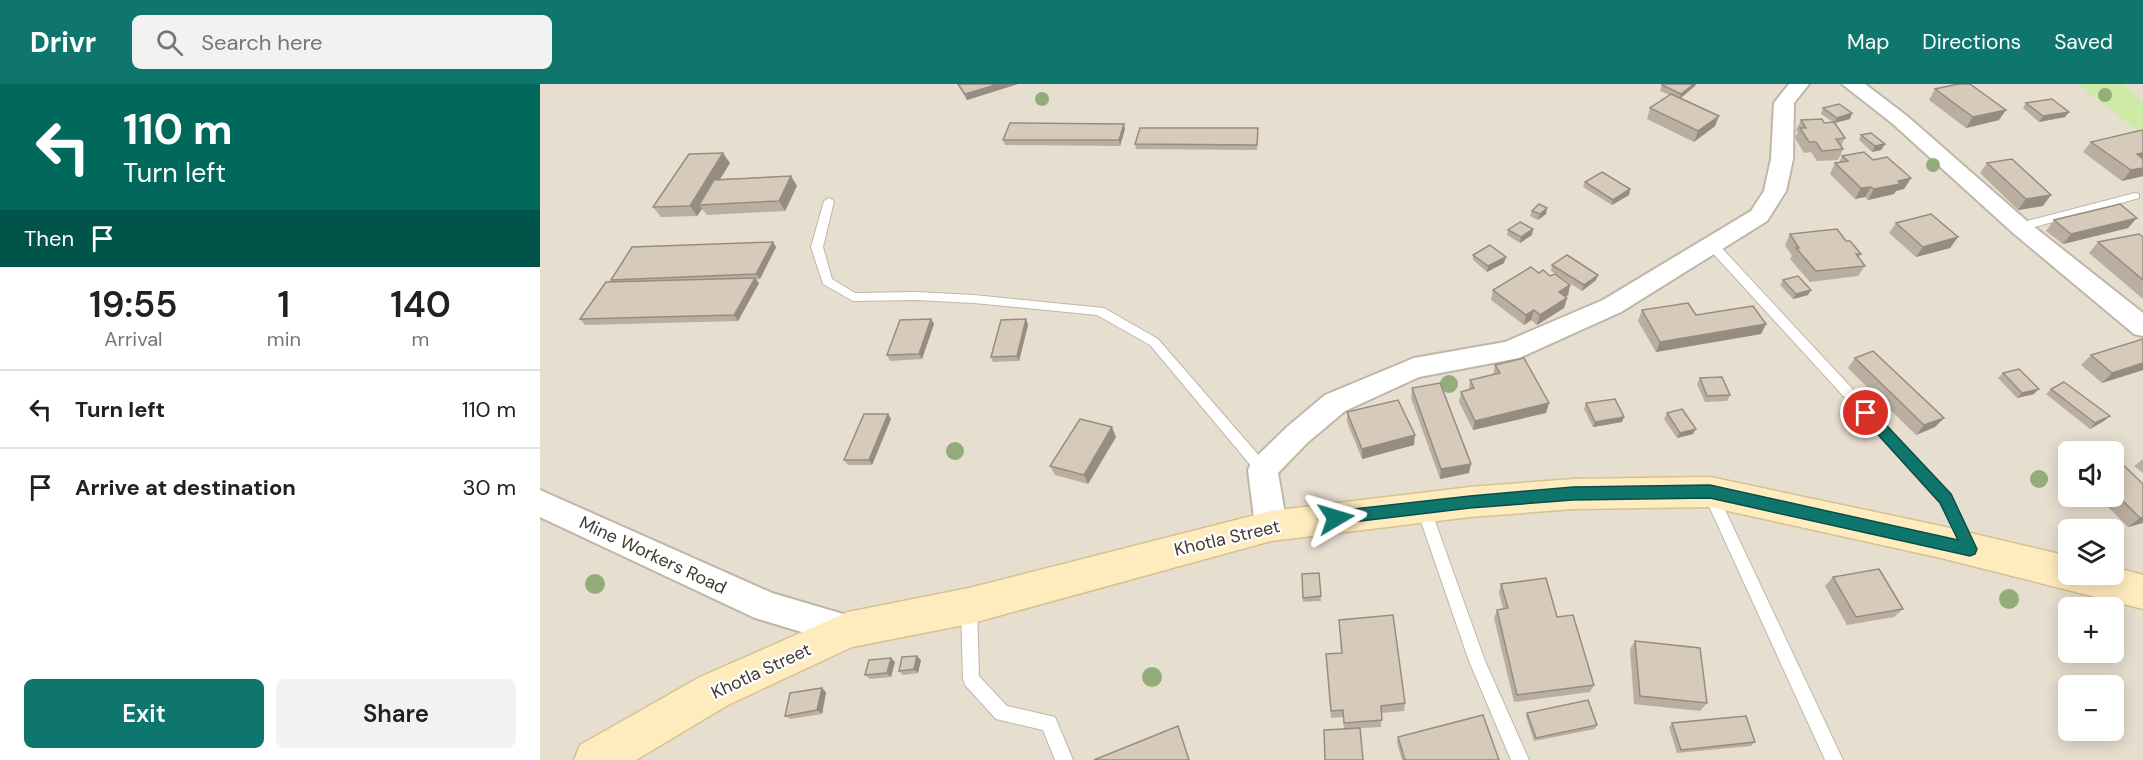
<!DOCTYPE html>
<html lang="en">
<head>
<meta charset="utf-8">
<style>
	:root { --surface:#fff; --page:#f2f2f2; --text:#202124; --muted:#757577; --line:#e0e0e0; --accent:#0f766e }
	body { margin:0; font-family:"DM Sans",sans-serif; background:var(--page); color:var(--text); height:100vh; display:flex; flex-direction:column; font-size:22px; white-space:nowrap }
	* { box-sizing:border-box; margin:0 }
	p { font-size:20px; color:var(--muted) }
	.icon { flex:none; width:33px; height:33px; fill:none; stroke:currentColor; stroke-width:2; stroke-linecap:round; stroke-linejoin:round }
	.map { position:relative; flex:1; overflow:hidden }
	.sheet { display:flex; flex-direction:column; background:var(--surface); width:540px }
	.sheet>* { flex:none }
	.guide { background:#00695c; color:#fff; overflow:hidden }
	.tools { position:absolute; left:1518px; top:357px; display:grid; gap:12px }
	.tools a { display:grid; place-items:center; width:66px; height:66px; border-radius:9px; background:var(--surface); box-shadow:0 3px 15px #0003; font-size:30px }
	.pin { position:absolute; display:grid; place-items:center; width:51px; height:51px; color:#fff; margin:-26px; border:3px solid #fff; border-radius:50%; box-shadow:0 2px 6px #0007 }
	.me { position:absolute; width:66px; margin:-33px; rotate:83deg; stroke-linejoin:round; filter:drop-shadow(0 0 4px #0008) }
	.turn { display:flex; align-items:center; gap:21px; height:126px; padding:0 24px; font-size:27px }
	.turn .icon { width:78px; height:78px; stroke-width:2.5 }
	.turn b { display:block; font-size:42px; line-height:51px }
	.then { display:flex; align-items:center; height:57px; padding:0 24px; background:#0003; gap:12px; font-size:22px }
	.eta { display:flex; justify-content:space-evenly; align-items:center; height:102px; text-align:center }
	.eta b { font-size:36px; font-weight:600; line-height:42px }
	.primary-button { display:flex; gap:12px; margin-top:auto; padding:12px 24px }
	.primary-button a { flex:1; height:69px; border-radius:9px; background:var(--accent); color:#fff; font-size:24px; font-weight:600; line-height:69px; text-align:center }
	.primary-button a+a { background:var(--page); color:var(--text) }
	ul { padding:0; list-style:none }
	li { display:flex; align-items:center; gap:18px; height:78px; padding:0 24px; border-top:2px solid var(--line) }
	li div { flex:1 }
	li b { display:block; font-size:22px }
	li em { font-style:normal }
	header { display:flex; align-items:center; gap:36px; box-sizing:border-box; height:84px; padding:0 30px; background:var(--accent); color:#fff }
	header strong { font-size:28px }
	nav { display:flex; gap:33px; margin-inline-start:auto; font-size:21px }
	.search { width:420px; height:54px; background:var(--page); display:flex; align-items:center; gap:15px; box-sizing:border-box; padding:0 21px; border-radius:9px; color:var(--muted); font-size:22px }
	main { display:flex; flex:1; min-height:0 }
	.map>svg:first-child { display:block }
	.residential { fill:#e6decf; fill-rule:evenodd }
	.green { fill:#cfe9a7 }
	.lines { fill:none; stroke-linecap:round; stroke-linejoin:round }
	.lane-casing { stroke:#c0b6a7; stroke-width:2 }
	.street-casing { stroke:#c0b6a7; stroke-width:4 }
	.secondary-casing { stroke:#d8c190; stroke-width:3 }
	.lane { fill:#fff; fill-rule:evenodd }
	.street { fill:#fff; fill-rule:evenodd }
	.secondary { fill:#ffecbe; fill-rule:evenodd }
	.tree { fill:#94ac79 }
	.wall { fill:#b9aea0 }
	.shaded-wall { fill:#968d82 }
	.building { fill:#d7caba; stroke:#968d82; stroke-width:1.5 }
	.route { fill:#0f766e; stroke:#0a4d48; stroke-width:1.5 }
	.labels { text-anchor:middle; stroke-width:4.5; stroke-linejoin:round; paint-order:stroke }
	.street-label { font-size:18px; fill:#433c32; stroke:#fff }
</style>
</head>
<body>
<header>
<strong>Drivr</strong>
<div class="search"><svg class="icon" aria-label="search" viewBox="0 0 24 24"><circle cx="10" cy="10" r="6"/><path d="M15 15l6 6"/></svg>Search here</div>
<nav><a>Map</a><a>Directions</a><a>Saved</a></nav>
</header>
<main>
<section class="sheet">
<div class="guide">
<div class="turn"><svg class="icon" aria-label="left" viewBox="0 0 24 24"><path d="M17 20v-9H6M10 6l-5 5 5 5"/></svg><div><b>110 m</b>Turn left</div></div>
<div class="then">Then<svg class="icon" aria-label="arrive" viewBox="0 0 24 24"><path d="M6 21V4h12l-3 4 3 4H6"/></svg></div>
</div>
<div class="eta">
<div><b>19:55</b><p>Arrival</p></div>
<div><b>1</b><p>min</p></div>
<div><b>140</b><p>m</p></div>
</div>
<ul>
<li><svg class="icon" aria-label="left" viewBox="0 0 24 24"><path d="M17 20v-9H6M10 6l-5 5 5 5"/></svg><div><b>Turn left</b></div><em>110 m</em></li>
<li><svg class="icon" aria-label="arrive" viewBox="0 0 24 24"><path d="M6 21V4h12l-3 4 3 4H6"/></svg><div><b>Arrive at destination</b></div><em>30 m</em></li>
</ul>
<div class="primary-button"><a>Exit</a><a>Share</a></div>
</section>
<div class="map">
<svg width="1603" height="676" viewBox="0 0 1603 676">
	<rect width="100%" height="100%" fill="#f2ece2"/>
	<path class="residential" d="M0 0H1603V676H0ZM1528 368H1574V412H1528ZM1528 446H1574V490H1528ZM1528 524H1574V568H1528ZM1528 602H1574V646H1528Z"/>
	<path class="green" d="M1538 0H1582L1603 17V51Z"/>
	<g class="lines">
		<g class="lane-casing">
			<g id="lane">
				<path d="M1595 109 1599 110V114L1480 147 1474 143 1476 140Z"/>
				<path d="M289 114 294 117 283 163 292 195 315 209 376 208 434 211 564 224 618 255 728 382 730 386 728 390 723 392 718 390 610 261 557 231 434 219 376 216 313 217 283 200 271 163 284 117Z"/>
				<path d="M1173 158 1177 159 1411 411 1436 463 1434 468 1429 470 1424 468 1401 419 1169 165 1167 162Z"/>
				<path d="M1170 403 1175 405 1177 409 1303 676H1285L1163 409 1165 405Z"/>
				<path d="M883 417 888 419 890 423 945 577 989 676H971L929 577 876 423 878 419Z"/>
				<path d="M429 517 435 519 437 524 439 592 467 622 515 633 533 676H515L503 646 456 635 425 601 423 595 421 524 423 519Z"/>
			</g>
		</g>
		<g class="street-casing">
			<g id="street">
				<path d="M1249 0H1269L1254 19 1253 75 1246 107 1227 137 1081 228 979 274 879 293 805 327 767 359 738 389 747 442 742 451 731 455 720 451 715 442 708 386 712 377 747 343 785 311 874 274 965 258 1063 216 1211 127 1224 107 1231 75 1234 19Z"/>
				<path d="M1302 0H1325L1367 32 1488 138 1603 229V252L1594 250 1472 148 1353 40Z"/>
				<path d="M0 406 232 509 320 535 325 546 320 557 308 562 215 534 0 433Z"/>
			</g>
		</g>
		<g class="secondary-casing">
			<path id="secondary" d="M1170 393 1401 442 1528 472V490H1574V483L1603 491V525L1401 474 1170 423 1033 425 930 433 731 457 429 540 312 563 188 621 96 676H34L40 661 160 593 308 528 429 504 731 427 930 403 1033 395Z"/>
		</g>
		<use href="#lane" class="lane"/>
		<use href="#street" class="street"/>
		<use href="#secondary" class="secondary"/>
	</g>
	<g class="tree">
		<circle cx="1565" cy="11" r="7"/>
		<circle cx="502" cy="15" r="7"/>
		<circle cx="1393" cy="81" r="7"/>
		<circle cx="909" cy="300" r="9"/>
		<circle cx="415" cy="367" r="9"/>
		<circle cx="1499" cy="395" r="9"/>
		<circle cx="55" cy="500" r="10"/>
		<circle cx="1469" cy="515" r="10"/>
		<circle cx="612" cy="593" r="10"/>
	</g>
	<g class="wall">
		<path d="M417 0H478L427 16Z"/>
		<path d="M1123 0H1156L1155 2 1141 14 1179 32 1175 42 1154 58 1107 35 1110 24 1130 11 1120 7 1122 1Z"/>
		<path d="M1395 5 1459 36 1426 44 1389 16Z"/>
		<path d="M1486 19 1525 33 1499 38 1483 24Z"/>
		<path d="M1283 24 1310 35 1295 39 1305 54 1301 62 1303 65 1298 76 1277 77 1271 68 1264 69 1255 54 1258 48 1256 46 1261 36 1284 39 1293 38 1281 30Z"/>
		<path d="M718 44 717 66 596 65 595 60Z"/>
		<path d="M585 45 580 62 465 61 463 56Z"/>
		<path d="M1603 47V92L1582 97 1543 68 1551 58Z"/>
		<path d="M1321 51 1345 60 1341 66 1332 68 1319 56Z"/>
		<path d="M1302 72 1333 76 1371 94 1364 105 1356 107 1354 110 1328 116 1325 113 1315 115 1290 90 1295 79H1299Z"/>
		<path d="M190 79 180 95 251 92 257 102 245 127 167 131 162 125 157 132 121 133 113 123Z"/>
		<path d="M1447 79 1503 122 1478 126 1440 89Z"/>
		<path d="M1045 98 1090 105 1089 111 1072 121 1043 103Z"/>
		<path d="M992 127 1006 130 998 136 990 132Z"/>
		<path d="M1514 136 1588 144 1523 160 1506 147Z"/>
		<path d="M1356 139 1418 153 1410 164 1376 173 1349 149Z"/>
		<path d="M968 146 992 151 980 159 967 151Z"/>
		<path d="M1250 150 1306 157 1321 170 1318 174 1325 182 1318 192 1270 198 1250 175 1252 172 1245 161Z"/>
		<path d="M1603 153V215L1549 169 1558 158Z"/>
		<path d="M233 158 236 163 220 195 216 196 219 199 198 237 45 241 40 235 72 198 71 196Z"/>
		<path d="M933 171 964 179 947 188 933 176Z"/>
		<path d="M1012 181 1058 191 1056 196 1042 207 1011 187Z"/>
		<path d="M999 189 1010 192 1030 201 1028 211 1025 213 1027 214 1024 224 997 241 991 236 984 241 951 216 953 206Z"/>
		<path d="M1243 196 1268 211 1253 215 1240 201Z"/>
		<path d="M1102 226 1156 231 1226 240 1221 250 1116 268 1098 237Z"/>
		<path d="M391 235 394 240 382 275 350 277 347 271Z"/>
		<path d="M486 235 488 241 479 277 453 278 451 273Z"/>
		<path d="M1603 255V286L1562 299 1541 281 1551 271Z"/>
		<path d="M1315 274 1404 334 1395 343 1376 351 1308 284Z"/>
		<path d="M955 281 1009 319 1006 329 933 346 919 318 921 308 929 306 930 296 953 291Z"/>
		<path d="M1463 289 1494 310 1477 314 1458 294Z"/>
		<path d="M1160 294 1190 311 1187 317 1165 318 1157 300Z"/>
		<path d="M872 304 929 389 900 395 871 314Z"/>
		<path d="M1511 305 1564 337 1550 345 1506 310Z"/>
		<path d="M1046 319 1082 338 1053 343 1044 325Z"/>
		<path d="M807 328 874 361 822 375 807 338Z"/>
		<path d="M1127 329 1153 350 1137 354 1124 335Z"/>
		<path d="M348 330 351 335 332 381H308L304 376Z"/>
		<path d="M576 353 548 400 515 391 510 382Z"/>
		<path d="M1528 370V384L1521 376Z"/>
		<path d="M1574 372 1603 439 1588 443 1557 412H1574Z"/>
		<path d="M1603 375V389L1594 382Z"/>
		<path d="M779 489 781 517 763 518V514Z"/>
		<path d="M1293 493 1363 525 1354 533 1307 541 1285 502Z"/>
		<path d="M961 500 1017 533 1054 601 1050 608 974 618 954 534 957 526 963 525 959 508Z"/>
		<path d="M799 536 865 619 864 627 841 629V643L804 645 803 633 791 634 787 578 801 569Z"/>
		<path d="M1095 557 1167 619 1160 627 1094 620 1090 565Z"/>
		<path d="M381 576 378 589 363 591 359 587Z"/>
		<path d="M355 578 351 593 330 595 325 591Z"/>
		<path d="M286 608 282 630 250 635 245 632Z"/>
		<path d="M987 629 1057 641 1055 645 994 657 986 632Z"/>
		<path d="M1132 639 1215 658 1211 662 1137 669 1129 643Z"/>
		<path d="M858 653 959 676H862L857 659Z"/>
	</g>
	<g class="shaded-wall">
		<path d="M459 0H478L427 16 425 10Z"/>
		<path d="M1154 0H1156L1155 2 1139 15 1141 10Z"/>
		<path d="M1466 26 1459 36 1426 44 1433 33Z"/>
		<path d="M1529 28 1525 33 1499 38 1503 32Z"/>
		<path d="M1312 29 1310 35 1294 39 1297 34Z"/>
		<path d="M1179 32 1175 42 1154 58 1158 47Z"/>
		<path d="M584 40 585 45 580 62 579 56Z"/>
		<path d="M1345 60 1341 66 1332 68 1335 62Z"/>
		<path d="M183 69 190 79 165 120 159 121 162 125 157 132 150 122Z"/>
		<path d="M1603 69V77L1597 70Z"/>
		<path d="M1603 84V92L1582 97 1591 86Z"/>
		<path d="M251 92 257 102 245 127 239 117Z"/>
		<path d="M1371 94 1364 105 1356 107 1354 110 1328 116 1334 105 1358 97Z"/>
		<path d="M1331 103 1325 113 1315 115 1321 104Z"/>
		<path d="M1090 105 1089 111 1072 121 1073 116Z"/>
		<path d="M1511 111 1503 122 1478 126 1486 115Z"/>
		<path d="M1007 124 1006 130 998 136 1000 130Z"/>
		<path d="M1597 134 1588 144 1523 160 1531 150Z"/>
		<path d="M993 145 992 151 980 159 981 153Z"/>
		<path d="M1418 153 1410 164 1376 173 1383 163Z"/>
		<path d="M233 158 236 163 220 195 216 190Z"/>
		<path d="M966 173 964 179 947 188 948 182Z"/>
		<path d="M1058 191 1056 196 1042 207 1044 201Z"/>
		<path d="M215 194 219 199 198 237 194 231Z"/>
		<path d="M1030 201 1028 211 1016 219 1019 208Z"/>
		<path d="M1271 206 1268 211 1253 215 1256 210Z"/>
		<path d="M1027 214 1024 224 997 241 1000 231Z"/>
		<path d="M994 226 991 236 984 241 986 231Z"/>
		<path d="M391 235 394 240 382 275 379 270Z"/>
		<path d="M486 235 488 241 479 277 477 272Z"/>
		<path d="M1226 240 1221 250 1116 268 1120 258Z"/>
		<path d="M1603 279V286L1562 299 1572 289Z"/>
		<path d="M1499 305 1494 310 1477 314 1482 309Z"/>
		<path d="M1009 319 1006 329 933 346 935 337Z"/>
		<path d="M348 330 351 335 332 381 329 376Z"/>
		<path d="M1570 332 1564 337 1550 345 1555 339Z"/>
		<path d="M1084 333 1082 338 1053 343 1055 338Z"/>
		<path d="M1404 334 1395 343 1376 351 1384 341Z"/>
		<path d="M572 343 576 353 548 400 544 391Z"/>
		<path d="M1156 345 1153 350 1137 354 1140 349Z"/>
		<path d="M875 351 874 361 822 375V365Z"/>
		<path d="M931 380 929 389 900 395 901 385Z"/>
		<path d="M1603 433V439L1588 443 1600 434Z"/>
		<path d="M377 572 381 576 378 589 374 585Z"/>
		<path d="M351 574 355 578 351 593 347 589Z"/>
		<path d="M282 604 286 608 282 630 277 626Z"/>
	</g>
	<g class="building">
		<path d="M418 0H459L425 10Z"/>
		<path d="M1123 0H1154L1141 10 1122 1Z"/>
		<path d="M1418 0H1430L1466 26 1433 33 1395 5Z"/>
		<path d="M1131 10 1179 32 1158 47 1110 24Z"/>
		<path d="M1512 15 1529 28 1503 32 1486 19Z"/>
		<path d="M1299 20 1312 29 1297 34 1283 24Z"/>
		<path d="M1282 35 1284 39 1294 38 1305 54 1296 55 1303 65 1282 67 1276 58H1269L1260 44H1266L1261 36Z"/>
		<path d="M470 39 584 40 579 56H463Z"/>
		<path d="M600 44H718L717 61 595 60Z"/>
		<path d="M1602 46 1603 47V69L1597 70 1603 75V84L1591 86 1551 58Z"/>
		<path d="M1331 49 1345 60 1335 62 1321 51Z"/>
		<path d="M1324 68 1333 76 1347 73 1371 94 1358 97 1360 100 1334 105 1331 103 1321 104 1295 79 1308 77 1302 72Z"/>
		<path d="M183 69 150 122 113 123 149 70Z"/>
		<path d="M1472 75 1511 111 1486 115 1447 79Z"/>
		<path d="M1062 88 1090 105 1073 116 1045 98Z"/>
		<path d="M251 92 239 117 159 121 174 96Z"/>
		<path d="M999 120 1007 124 1000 130 992 127Z"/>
		<path d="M1580 120 1597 134 1531 150 1514 136Z"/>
		<path d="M1391 130 1418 153 1383 163 1356 139Z"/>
		<path d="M980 138 993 145 981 153 968 146Z"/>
		<path d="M1297 145 1306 157H1310L1321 170H1316L1325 182 1276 187 1256 164H1259L1250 150Z"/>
		<path d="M1599 150 1603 153V196L1558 158Z"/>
		<path d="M233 158 216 190 71 196 92 163Z"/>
		<path d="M950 161 966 173 948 182 933 171Z"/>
		<path d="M1027 171 1058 191 1044 201 1012 181Z"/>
		<path d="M991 183 999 189 1003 186 1010 192 1015 190 1030 201 1019 208 1027 214 1000 231 994 226 986 231 953 206Z"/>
		<path d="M1258 192 1271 206 1256 210 1243 196Z"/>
		<path d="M215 194 194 231 40 235 66 198Z"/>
		<path d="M1148 219 1156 231 1213 222 1226 240 1120 258 1102 226Z"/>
		<path d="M391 235 379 270 347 271 360 236Z"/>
		<path d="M486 235 477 272 451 273 461 236Z"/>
		<path d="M1603 255V279L1572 289 1551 271Z"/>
		<path d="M1333 267 1404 334 1384 341 1315 274Z"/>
		<path d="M984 274 1009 319 935 337 921 308 934 304 930 296 960 289 955 281Z"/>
		<path d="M1479 285 1499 305 1482 309 1463 289Z"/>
		<path d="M1182 293 1190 311 1167 312 1160 294Z"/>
		<path d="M1524 298 1570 332 1555 339 1511 305Z"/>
		<path d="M900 299 931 380 901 385 872 304Z"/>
		<path d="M1075 315 1084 333 1055 338 1046 319Z"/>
		<path d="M858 316 875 351 822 365 807 328Z"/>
		<path d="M1142 325 1156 345 1140 349 1127 329Z"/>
		<path d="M324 330H348L329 376H304Z"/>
		<path d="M540 335 572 343 544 391 510 382Z"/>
		<path d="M1559 358 1569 368H1533L1532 367Z"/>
		<path d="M1574 372 1603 400V433L1600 434 1574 408Z"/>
		<path d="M1339 485 1363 525 1316 533 1293 493Z"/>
		<path d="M779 489 781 512 763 514 762 490Z"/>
		<path d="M1006 494 1017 533 1033 531 1054 601 977 611 957 526 968 524 961 500Z"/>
		<path d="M853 531 865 619 841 622 842 636 804 639 803 626 791 627 786 570 802 569 799 536Z"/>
		<path d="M1095 557 1160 564 1167 619 1100 612Z"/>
		<path d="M377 572 374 585 359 587 362 573Z"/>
		<path d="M351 574 347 589 325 591 329 576Z"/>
		<path d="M282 604 277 626 245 632 250 609Z"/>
		<path d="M1048 616 1057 641 996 654 987 629Z"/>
		<path d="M943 631 959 676H865L858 653Z"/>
		<path d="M1206 632 1215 658 1141 666 1132 639Z"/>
		<path d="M638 642 649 676H554Z"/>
		<path d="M820 644 823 676H785L784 646Z"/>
	</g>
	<path class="route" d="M1326 324 1331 325 1411 410 1437 465 1435 470 1430 472 1170 414 1033 416 930 424 796 440 791 438 789 434 791 429 796 427 930 412 1033 403 1170 401 1418 456 1400 419 1322 333 1320 329 1322 325Z"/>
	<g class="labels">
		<g class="street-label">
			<text transform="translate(687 454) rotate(-13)" y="6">Khotla Street</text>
			<text transform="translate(113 471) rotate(25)" y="6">Mine Workers Road</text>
			<text transform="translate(221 587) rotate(-25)" y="6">Khotla Street</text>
		</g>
	</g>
</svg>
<div class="tools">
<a><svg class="icon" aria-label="sound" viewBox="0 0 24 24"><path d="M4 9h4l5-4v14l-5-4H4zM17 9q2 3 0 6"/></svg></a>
<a><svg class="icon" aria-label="layers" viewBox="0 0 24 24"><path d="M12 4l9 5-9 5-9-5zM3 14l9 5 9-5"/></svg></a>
<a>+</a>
<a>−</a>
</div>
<div class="pin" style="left:1326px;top:329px;background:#d93025"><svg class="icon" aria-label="arrive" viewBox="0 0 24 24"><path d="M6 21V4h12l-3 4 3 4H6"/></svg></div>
<svg class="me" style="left:796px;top:434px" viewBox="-20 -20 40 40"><path d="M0-17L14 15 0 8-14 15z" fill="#0f766e" stroke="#fff" stroke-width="4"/></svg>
</div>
</main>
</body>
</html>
